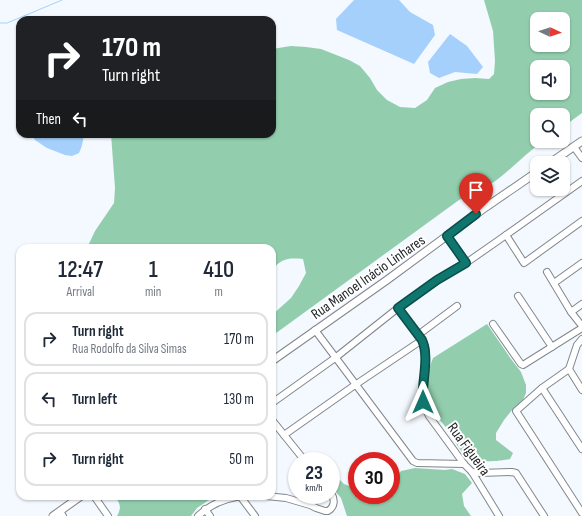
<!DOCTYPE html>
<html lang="en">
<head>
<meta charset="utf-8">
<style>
	:root { --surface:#fff; --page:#f6f6f7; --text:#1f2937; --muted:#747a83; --line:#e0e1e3 }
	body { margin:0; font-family:"Sofia Sans Condensed",sans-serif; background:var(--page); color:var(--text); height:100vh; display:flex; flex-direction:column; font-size:15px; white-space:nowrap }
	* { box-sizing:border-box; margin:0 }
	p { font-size:13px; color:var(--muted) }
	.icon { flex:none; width:22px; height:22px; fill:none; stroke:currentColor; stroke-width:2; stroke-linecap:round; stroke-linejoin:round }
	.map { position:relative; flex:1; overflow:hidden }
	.sheet { position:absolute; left:16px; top:244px; width:260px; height:256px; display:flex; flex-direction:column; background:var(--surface); border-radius:12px; box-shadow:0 1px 3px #0004 }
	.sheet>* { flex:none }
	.top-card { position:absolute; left:16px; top:16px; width:260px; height:122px; border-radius:12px; box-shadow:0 1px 3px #0004; background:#202124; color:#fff; overflow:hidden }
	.needle { width:26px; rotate:94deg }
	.buttons { position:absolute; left:530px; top:12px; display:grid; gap:8px }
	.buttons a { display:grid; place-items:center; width:40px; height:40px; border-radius:8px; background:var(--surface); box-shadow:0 1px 3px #0004; font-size:20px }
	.speed { position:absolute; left:288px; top:452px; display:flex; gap:8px; font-size:20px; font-weight:700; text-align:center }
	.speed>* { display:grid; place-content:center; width:52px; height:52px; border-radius:50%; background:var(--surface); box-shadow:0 1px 3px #0004; line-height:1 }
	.speed small { font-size:10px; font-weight:400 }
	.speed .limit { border:6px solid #d22; background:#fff; color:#111 }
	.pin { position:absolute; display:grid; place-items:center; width:34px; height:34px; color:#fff; margin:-41px -17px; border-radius:50% 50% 50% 0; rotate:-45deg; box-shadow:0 0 4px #0007 }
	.pin .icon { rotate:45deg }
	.me { position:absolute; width:44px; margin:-22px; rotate:0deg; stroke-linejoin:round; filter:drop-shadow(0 0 3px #0008) }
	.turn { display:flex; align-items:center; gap:14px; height:84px; padding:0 20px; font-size:18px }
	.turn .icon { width:52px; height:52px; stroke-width:2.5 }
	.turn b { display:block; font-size:28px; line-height:34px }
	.then { display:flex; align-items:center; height:38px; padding:0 20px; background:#0003; gap:8px; font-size:15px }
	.eta { display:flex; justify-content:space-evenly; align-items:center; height:68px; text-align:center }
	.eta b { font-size:24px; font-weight:600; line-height:28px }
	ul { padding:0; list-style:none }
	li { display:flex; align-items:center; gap:12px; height:54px; margin:0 8px 6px; padding:0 12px; border:2px solid var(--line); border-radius:12px }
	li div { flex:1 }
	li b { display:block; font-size:15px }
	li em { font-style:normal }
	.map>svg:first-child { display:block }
	.forest { fill:#92cead; fill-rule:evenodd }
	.water { fill:#a5d0fc }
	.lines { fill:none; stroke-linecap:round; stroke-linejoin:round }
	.stream { stroke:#a5d0fc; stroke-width:1 }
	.minor-casing { stroke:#81878c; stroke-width:8 }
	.major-casing { stroke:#81878c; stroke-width:9 }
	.minor { stroke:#fff; stroke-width:6 }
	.major { stroke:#fff; stroke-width:7 }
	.route-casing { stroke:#0a4d48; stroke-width:10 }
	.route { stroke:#0f766e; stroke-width:7 }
	.labels { text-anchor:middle; stroke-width:4; stroke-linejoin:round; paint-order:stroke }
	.street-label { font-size:15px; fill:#222527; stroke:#fff }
</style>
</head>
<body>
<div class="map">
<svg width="582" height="516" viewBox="0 0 582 516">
	<rect width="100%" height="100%" fill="#f3f9fe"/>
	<g class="forest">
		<path d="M484 0H582V113L563 127V115H537V141H543C527 153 513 167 498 179 486 188 472 193 459 200L272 336V315L291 298 299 286 306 273 303 259C288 258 282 258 272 270V248H87L95 231 114 203 115 188 111 134H272V49L291 46 306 47 321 49 349 60 360 66 370 78 377 90 387 100 400 107 415 108 427 100 435 88 448 82 461 79 475 78 489 79 494 74 495 61 493 31ZM537 19H563V45H537ZM537 67H563V93H537Z"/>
		<path d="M487 324 511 359 521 372 526 385V393L523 400 512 410 504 420 496 433V440L513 453 510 459C501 461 479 463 471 459 461 454 455 441 450 433 445 425 438 419 433 411 422 396 427 373 433 358Z"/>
		<path d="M415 468 445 470 452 469 465 474 472 483 462 494 464 506 471 516H347L341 498 331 486V471L344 484 357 489V495H391V483L396 479 401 471Z"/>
		<path d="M115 496H215L197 508 191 516H117C122 507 120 504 115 496Z"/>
	</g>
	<g class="water">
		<path d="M354 0H399L410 12 433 25 435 35 414 64 337 30 336 19Z"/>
		<path d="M450 34 467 46 483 67 477 74 455 72 439 78 430 73 428 62Z"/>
		<path d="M31 134H84C83 141 82 147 79 153L72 156 65 155 47 148 35 140Z"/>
	</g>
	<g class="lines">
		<path class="stream" d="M0 23H7L62 0"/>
		<g class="minor-casing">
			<g id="minor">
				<path d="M574 147 582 158"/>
				<path d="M506 235 524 263 582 221"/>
				<path d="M447 236 466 263"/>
				<path d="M547 272 571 312 582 326"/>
				<path d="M554 283 582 263"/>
				<path d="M518 296 552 347"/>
				<path d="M398 308 422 340 425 346 426 352 422 397 423 402 429 416 464 464 472 472 499 516"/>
				<path d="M571 312 582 304"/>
				<path d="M493 324 521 364 523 365 582 328"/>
				<path d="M315 330 413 461 417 463 464 464"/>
				<path d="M418 335 457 306"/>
				<path d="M582 339 577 345 569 369 582 390"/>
				<path d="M569 369 542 388 516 411 582 513"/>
				<path d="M542 388 582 449"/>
				<path d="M272 403 335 358 398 308 437 280 466 263 499 240 582 181"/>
				<path d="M272 420 305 461"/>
				<path d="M284 435 355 385 422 340"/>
				<path d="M472 472 480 473 512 472 516 473 544 516"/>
				<path d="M94 496 108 516"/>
				<path d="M240 496 255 516"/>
				<path d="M266 496 286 498 310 505 316 508 325 511H328C335 507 335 499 331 493"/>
				<path d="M205 509 210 516"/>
				<path d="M60 511 63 516"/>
				<path d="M198 516C212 503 227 497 246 496"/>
			</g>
		</g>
		<g class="major-casing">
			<g id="major">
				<path d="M550 163 582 141"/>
				<path d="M272 361 387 280 486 207 537 172"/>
				<path d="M53 516 81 496"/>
			</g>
		</g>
		<use href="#minor" class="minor"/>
		<use href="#major" class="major"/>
	</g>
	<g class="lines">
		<g class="route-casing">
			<path id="route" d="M423 402C421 383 430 358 422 340L398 308 437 280 466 263 447 236 476 214"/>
		</g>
		<use href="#route" class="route"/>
	</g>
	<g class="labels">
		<g class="street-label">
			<text transform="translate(368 277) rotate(-35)" y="5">Rua Manoel Inácio Linhares</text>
			<text transform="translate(469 449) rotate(54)" y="5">Rua Figueira</text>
		</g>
	</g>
</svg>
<div class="buttons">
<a><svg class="needle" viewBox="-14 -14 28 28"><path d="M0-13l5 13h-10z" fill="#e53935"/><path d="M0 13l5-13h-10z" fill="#747a83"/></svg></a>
<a><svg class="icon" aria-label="sound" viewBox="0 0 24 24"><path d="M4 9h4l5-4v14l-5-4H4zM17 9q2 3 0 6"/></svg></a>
<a><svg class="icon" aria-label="search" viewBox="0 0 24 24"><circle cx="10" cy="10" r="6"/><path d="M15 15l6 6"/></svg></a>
<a><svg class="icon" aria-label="layers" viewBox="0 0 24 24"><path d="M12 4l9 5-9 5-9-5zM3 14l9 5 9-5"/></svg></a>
</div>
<div class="speed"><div>23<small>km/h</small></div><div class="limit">30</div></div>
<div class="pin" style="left:476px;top:214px;background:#d93025"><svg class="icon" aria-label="arrive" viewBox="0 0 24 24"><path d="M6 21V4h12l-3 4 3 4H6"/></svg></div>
<svg class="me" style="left:423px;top:402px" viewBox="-20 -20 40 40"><path d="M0-17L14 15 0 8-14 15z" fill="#0f766e" stroke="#fff" stroke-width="4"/></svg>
<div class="top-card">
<div class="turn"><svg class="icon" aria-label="right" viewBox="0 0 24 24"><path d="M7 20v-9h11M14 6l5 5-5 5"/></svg><div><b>170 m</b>Turn right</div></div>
<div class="then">Then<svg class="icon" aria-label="left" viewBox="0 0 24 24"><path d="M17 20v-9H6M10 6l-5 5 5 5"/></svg></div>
</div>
<section class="sheet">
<div class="eta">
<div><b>12:47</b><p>Arrival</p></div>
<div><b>1</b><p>min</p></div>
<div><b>410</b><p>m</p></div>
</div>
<ul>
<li><svg class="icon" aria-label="right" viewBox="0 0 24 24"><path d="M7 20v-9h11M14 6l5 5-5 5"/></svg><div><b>Turn right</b><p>Rua Rodolfo da Silva Simas</p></div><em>170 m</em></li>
<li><svg class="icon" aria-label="left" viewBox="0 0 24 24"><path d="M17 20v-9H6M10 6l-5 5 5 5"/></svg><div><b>Turn left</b></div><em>130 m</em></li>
<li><svg class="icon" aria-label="right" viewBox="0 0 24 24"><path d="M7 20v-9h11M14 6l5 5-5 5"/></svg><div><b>Turn right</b></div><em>50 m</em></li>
</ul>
</section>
</div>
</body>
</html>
